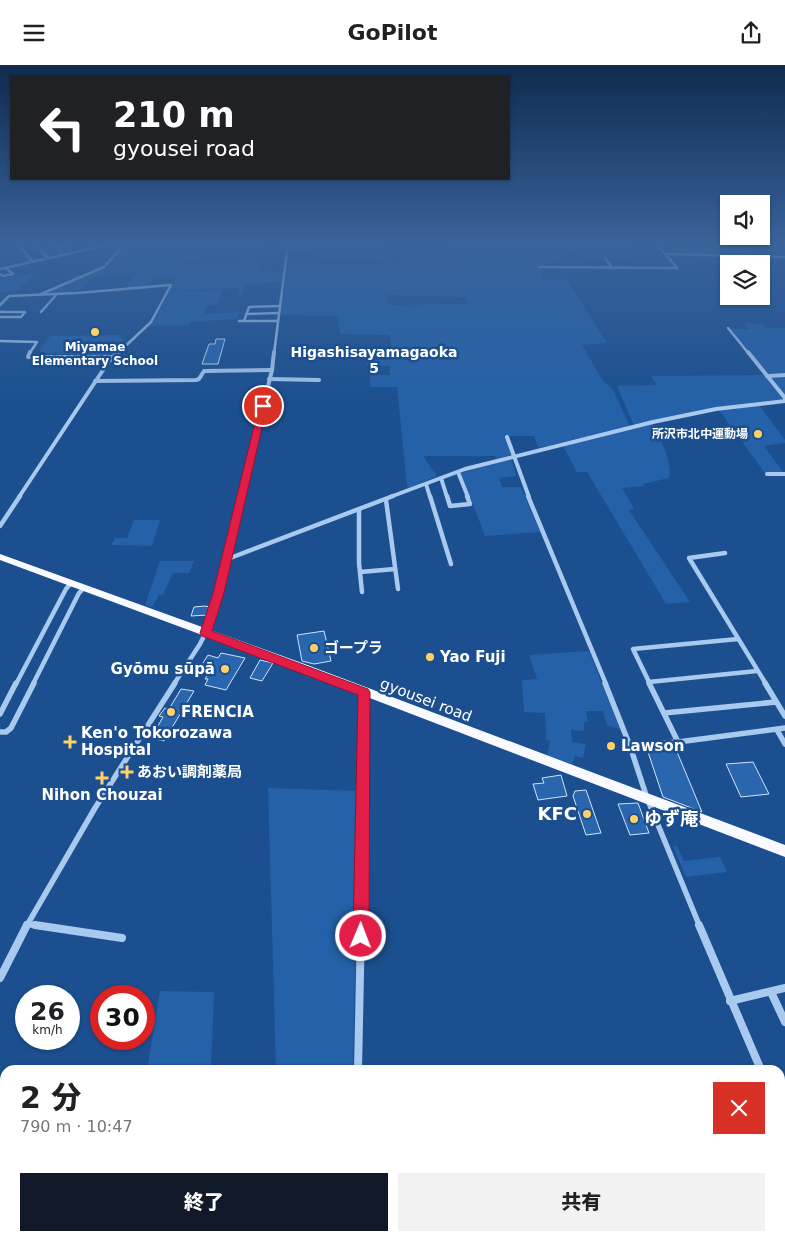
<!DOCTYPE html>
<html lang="ja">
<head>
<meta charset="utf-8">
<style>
	:root { --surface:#fff; --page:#f2f2f2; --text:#202124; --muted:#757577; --accent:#111827 }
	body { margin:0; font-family:"DejaVu Sans","Noto Sans JP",sans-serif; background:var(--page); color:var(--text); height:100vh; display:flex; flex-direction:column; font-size:19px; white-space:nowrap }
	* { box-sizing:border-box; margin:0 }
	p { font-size:16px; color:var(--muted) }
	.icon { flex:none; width:28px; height:28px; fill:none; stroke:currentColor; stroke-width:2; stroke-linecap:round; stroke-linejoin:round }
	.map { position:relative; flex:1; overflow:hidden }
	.panel { position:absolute; left:0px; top:1000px; width:785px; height:176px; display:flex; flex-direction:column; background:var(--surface); border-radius:15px 15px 0 0; box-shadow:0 1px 4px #0004 }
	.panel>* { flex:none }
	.top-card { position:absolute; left:10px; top:10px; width:500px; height:105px; border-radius:0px; box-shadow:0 1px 4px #0004; background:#202124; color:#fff; overflow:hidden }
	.buttons { position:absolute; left:720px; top:130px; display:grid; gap:10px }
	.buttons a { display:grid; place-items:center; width:50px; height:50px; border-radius:0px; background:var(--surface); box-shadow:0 1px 4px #0004; font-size:25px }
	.speed { position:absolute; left:15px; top:920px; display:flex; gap:10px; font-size:25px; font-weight:700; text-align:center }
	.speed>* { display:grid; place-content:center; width:65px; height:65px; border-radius:50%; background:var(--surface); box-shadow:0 1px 4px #0004; line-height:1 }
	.speed small { font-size:12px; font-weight:400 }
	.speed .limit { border:8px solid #d22; background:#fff; color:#111 }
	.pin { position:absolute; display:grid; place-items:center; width:42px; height:42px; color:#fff; margin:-21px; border:2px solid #fff; border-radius:50%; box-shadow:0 1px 5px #0007 }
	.me { position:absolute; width:55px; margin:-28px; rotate:1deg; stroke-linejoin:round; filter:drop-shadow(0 0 4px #0008) }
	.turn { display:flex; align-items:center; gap:18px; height:105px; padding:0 20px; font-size:22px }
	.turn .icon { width:65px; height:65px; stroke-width:2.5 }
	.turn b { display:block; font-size:35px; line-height:42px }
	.round { display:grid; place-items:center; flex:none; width:52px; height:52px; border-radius:0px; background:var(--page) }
	.overview { display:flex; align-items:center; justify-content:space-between; height:85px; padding:0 20px }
	h1 { font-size:30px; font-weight:800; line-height:38px }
	.primary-button { display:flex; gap:10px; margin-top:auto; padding:10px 20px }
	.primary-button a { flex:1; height:58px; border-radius:0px; background:var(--accent); color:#fff; font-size:20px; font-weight:800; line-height:58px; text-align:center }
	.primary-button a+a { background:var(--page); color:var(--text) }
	header { display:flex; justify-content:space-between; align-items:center; height:65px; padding:0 20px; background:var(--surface); font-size:22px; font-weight:800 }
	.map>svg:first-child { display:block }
	.green { fill:#2461a8; fill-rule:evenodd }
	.building { fill:#2a66ad; stroke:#cfe3fa }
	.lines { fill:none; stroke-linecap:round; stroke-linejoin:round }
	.minor-far4 { stroke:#a9c9ee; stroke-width:2.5 }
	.minor-far3 { stroke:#a9c9ee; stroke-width:4 }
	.minor-far2 { stroke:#a9c9ee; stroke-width:4.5 }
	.minor-far1 { stroke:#a9c9ee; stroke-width:5.5 }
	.minor { stroke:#a9c9ee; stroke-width:8 }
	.trunk { fill:#f8faff; fill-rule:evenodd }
	.route { fill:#e11d48; stroke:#92132f }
	.poi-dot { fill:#ffd166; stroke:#1b4f8f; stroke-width:2 }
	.labels { text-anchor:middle; stroke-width:5; stroke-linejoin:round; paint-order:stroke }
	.far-poi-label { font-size:12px; font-weight:bold; fill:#fff; stroke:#1b4f8f }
	.far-neighbourhood-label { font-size:14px; font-weight:bold; fill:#fff; stroke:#1b4f8f }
	.poi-label { font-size:15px; font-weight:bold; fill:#fff; stroke:#1b4f8f; text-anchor:start }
	.street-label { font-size:15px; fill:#fff; stroke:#1b4f8f }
	.near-poi-label { font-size:18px; font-weight:bold; fill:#fff; stroke:#1b4f8f; text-anchor:end }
</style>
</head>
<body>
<header><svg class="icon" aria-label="menu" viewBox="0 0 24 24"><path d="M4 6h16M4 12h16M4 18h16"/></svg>GoPilot<svg class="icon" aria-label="share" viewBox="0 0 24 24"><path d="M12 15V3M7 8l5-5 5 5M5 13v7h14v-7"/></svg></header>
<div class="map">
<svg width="785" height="1176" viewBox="0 0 785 1176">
	<rect width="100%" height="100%" fill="#1b4f8f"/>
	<g class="green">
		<path d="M141 178H264L261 190H265V192L237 195V189L200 192 199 193 215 196 184 197 182 201 260 197 257 208H264L267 205 283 207 281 217 245 219 241 231H238L239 223 172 226 170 225 176 214H163V212H155L149 222 126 223 136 207 93 212 79 227 44 228 105 203 123 181 137 183Z"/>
		<path d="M290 178H383L385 197 453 196 449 178H625L636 193 580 192 578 188 557 189 560 197H550L551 202H539L543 214H566L607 278 582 280 603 316 612 323 629 359 628 362 538 383 534 371H506L511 390 497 394 495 391H423L437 411 409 423 407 421 397 322H370V310H390V301L367 300V295H391L388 285 392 284 390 270 340 269 338 251 280 250 287 200 382 199V193H317L318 188 289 187ZM386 230 465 232 467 239 388 240Z"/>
		<path d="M29 209H35L17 226 0 227V215Z"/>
		<path d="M222 225 217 240H207L204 249 239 247 237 254 191 257 189 260 148 261 152 258 170 227Z"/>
		<path d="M744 258 763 259 767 263H785V308H767L730 264H749Z"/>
		<path d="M118 270 124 276 108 290 42 288 39 286 50 271Z"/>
		<path d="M765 310 785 312V334L711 343 637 360 633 359 617 321 657 320 651 311Z"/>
		<path d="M759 340 785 375V378L764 381 784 408H765L719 345Z"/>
		<path d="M653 359C659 371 674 400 669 413L643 419 644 421 622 423 634 443 629 445 690 537 666 539 587 407H577L563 381Z"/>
		<path d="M508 394 512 396 516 411 499 413 502 422H521L540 467 485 471 461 408Z"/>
		<path d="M134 455H160L152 481 111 480 115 473H127Z"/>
		<path d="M160 496H194L189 508H173L163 530H159L152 542 145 540Z"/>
		<path d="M589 586 620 664 607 660 603 646H586L588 657H584V666L571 665 572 677 586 679 583 693 575 691 572 700 547 691 550 676 546 675 545 648 524 647 522 615 537 614 529 590Z"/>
		<path d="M268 723 359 726 353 1005H276Z"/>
		<path d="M673 781H677L684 796 720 792 727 807 686 812Z"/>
		<path d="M160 926 214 927 211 1005H147Z"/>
		<path d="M5 1129V1171H203V1176H0V1138Z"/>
	</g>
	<g class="building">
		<path d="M216 274H225L218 299H202L209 279H215Z"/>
		<path d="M205 541 210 542 208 550 191 551 194 542Z"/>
		<path d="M324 566 331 596 314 599 302 596 297 570Z"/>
		<path d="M221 588 245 593 226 625 205 620 208 614H205L212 604 201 601 208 590 218 593Z"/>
		<path d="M260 595 273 598 262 616 250 613Z"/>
		<path d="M181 624 194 626 164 676 151 673 163 652 159 651 165 643 169 644Z"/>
		<path d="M675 682 702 747 663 732 647 684Z"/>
		<path d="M753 697 769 729 741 732 726 699Z"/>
		<path d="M561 710 567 731 538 735 533 719 544 718 542 713Z"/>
		<path d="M586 725 601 768 586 770 573 731 575 726Z"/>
		<path d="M638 738 649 768 630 770 618 739Z"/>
	</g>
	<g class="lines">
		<g class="minor-far4">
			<path d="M17 178 33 197"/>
			<path d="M34 178 48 193"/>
			<path d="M54 178 63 190"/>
			<path d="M656 178 677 203"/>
			<path d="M56 181 71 178"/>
			<path d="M665 189 785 192"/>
			<path d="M605 193 612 203"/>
			<path d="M539 202 677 203"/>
			<path d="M0 204 116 178"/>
			<path d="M0 209 3 211 13 209 6 203"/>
			<path d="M41 229 104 202 125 178"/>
			<path d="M0 240 9 231 77 228 171 220"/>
			<path d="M0 247H25L21 252H0"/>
			<path d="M41 247 56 230"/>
			<path d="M246 249 279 248"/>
			<path d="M239 256H278"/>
			<path d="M244 256 249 242 280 241"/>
			<path d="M728 263 749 289"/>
			<path d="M0 276 37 277 29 289"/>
			<path d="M117 289 151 257 171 220"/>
			<path d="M274 289 288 178"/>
		</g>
		<g class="minor-far3">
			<path d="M30 287 28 292H111"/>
			<path d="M748 287 785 333"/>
			<path d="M767 311 785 310"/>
			<path d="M269 314 319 315"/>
			<path d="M95 316 196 315 199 314 204 306 272 305"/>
			<path d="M507 372 529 432"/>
			<path d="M458 407 468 432"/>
			<path d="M767 409H785"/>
			<path d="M441 413 447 432"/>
			<path d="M426 419 430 432"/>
			<path d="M19 432 109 296 118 287"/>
			<path d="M241 432 272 305 274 287"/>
			<path d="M390 432 465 404 653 357 716 344 785 336"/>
		</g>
		<g class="minor-far2">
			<path d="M430 431 451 499"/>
			<path d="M447 431 450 441 470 439 467 431"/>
			<path d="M528 431 606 619"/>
			<path d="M386 435 398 524"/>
			<path d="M359 445V498L362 527"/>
			<path d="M0 461 20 431"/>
			<path d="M725 488 689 493 766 619"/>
			<path d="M225 495 393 431"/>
			<path d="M360 507 395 504"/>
			<path d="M649 617 757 606"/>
			<path d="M16 619 66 524 71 518"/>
			<path d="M33 619 79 528 84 523"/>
			<path d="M174 619 200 579 210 559 241 431"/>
			<path d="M650 619 633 584 738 574"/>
		</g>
		<g class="minor-far1">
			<path d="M605 618 630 681 647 733 700 862"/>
			<path d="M649 618 678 677"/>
			<path d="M765 618 785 651"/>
			<path d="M664 648 776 637"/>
			<path d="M0 649 16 618"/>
			<path d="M777 665 785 679"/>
			<path d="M0 667H6L11 663 34 618"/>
			<path d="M630 681 678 677 785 663"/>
			<path d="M26 859 43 862"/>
			<path d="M26 862 95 743 175 618"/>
			<path d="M361 862 364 627"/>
		</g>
		<g class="minor">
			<path d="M35 860 122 873"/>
			<path d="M699 860 761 1005"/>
			<path d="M0 913 27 860"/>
			<path d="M771 927 785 957"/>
			<path d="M730 936 785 923"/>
			<path d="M358 1005 361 860"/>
			<path d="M780 1032 785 1030"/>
			<path d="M780 1048 785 1060"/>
			<path d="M372 1171 373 1176"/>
			<path d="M13 1176 14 1171"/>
		</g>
		<path class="trunk" d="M0 489 302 598 785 780V792L294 604 0 495Z"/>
	</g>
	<linearGradient id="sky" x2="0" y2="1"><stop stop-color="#0f2b4f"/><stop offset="0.52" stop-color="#39639b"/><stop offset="1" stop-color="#39639b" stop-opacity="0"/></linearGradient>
	<rect width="785" height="342" fill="url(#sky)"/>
	<path class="route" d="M263 338 267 341 224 528 212 566 368 624 370 627 369 871 366 876 361 879 356 876 353 871 358 630 202 571 200 568 213 528 259 341Z"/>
	<g class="poi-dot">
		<circle cx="95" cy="267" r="5"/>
		<circle cx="758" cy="369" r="5"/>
		<circle cx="314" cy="583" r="5"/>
		<circle cx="430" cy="592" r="5"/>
		<circle cx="225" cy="604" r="5"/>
		<circle cx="171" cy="647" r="5"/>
		<path d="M67.5 669.5h5v5h5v5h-5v5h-5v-5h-5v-5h5z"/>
		<circle cx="611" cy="681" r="5"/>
		<path d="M124.5 699.5h5v5h5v5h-5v5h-5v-5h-5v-5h5z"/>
		<path d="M99.5 705.5h5v5h5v5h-5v5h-5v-5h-5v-5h5z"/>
		<circle cx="587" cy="749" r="5"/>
		<circle cx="634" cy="754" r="5"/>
	</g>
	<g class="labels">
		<g class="far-poi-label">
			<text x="95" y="286">Miyamae<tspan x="95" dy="14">Elementary School</tspan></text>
			<text x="748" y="373" text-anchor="end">所沢市北中運動場</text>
		</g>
		<g class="far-neighbourhood-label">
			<text x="374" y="292">Higashisayamagaoka<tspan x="374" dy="16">5</tspan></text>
		</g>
		<g class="poi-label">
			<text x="324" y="588">ゴープラ</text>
			<text x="440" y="597">Yao Fuji</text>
			<text x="215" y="609" text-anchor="end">Gyōmu sūpā</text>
			<text x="181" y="652">FRENCIA</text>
			<text x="81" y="673">Ken'o Tokorozawa<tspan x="81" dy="17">Hospital</tspan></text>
			<text x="621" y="686">Lawson</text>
			<text x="137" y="712">あおい調剤薬局</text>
			<text x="102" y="735" text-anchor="middle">Nihon Chouzai</text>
		</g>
		<g class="street-label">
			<text transform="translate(426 635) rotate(21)" y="5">gyousei road</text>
		</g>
		<g class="near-poi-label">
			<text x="577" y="755">KFC</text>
			<text x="644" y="760" text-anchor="start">ゆず庵</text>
		</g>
	</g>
</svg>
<div class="buttons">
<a><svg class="icon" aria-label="sound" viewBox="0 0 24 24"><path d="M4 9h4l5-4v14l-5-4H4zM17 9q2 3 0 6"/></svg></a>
<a><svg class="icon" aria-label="layers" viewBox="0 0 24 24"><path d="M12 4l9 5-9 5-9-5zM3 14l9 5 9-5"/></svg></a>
</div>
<div class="speed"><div>26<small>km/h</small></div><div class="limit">30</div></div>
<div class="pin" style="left:263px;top:341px;background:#d93025"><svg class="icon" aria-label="arrive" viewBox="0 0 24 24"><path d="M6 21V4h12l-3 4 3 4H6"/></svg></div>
<svg class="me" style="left:361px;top:871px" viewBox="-20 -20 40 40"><circle r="17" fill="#e11d48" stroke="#fff" stroke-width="3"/><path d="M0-11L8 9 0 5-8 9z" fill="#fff"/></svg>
<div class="top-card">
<div class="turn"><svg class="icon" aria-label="left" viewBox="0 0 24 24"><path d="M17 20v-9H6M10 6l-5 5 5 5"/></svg><div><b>210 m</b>gyousei road</div></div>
</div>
<section class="panel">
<div class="overview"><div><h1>2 分</h1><p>790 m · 10:47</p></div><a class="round" style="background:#d93025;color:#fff"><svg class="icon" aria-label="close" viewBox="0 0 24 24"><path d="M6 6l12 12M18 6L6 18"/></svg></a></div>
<div class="primary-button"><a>終了</a><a>共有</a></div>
</section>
</div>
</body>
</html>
